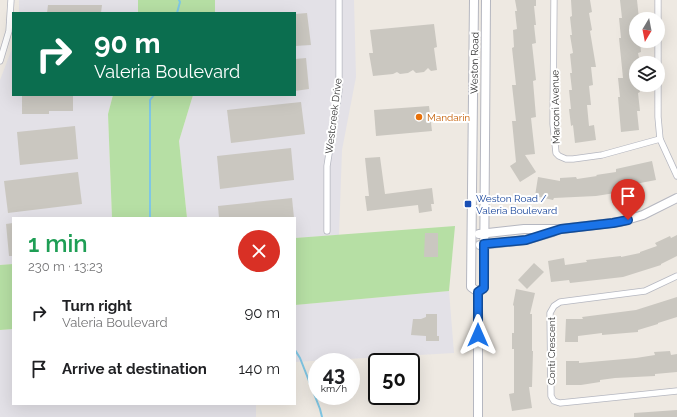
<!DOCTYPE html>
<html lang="en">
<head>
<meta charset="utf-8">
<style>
	:root { --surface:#fff; --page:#f6f6f6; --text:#202124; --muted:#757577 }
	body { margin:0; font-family:Raleway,sans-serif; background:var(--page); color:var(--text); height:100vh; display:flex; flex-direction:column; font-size:15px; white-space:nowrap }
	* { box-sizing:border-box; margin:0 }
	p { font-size:13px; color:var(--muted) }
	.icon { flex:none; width:22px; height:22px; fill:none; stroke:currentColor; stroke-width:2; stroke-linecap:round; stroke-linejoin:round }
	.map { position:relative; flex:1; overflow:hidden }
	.sheet { position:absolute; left:12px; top:217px; width:284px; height:188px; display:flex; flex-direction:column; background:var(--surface); border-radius:0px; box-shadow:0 4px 16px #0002 }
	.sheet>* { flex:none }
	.hud { position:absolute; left:12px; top:12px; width:284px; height:84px; border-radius:0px; box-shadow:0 4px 16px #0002; background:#0b6e4f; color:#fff; overflow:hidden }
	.needle { width:26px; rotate:190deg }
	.buttons { position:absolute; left:629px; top:12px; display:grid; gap:8px }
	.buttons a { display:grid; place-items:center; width:36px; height:36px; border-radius:50%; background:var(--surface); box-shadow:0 4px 16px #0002; font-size:20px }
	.speed { position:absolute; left:308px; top:353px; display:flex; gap:8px; font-size:20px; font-weight:700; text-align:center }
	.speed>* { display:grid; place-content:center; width:52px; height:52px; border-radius:50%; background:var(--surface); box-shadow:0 4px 16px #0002; line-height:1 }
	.speed small { font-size:10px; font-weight:400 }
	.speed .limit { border:2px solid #111; border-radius:6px; background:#fff; color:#111 }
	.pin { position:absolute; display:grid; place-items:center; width:34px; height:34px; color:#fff; margin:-41px -17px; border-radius:50% 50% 50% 0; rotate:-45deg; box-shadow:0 0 4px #0007 }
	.pin .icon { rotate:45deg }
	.me { position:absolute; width:44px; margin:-22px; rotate:0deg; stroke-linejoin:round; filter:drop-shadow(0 0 3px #0008) }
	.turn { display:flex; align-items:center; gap:14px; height:84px; padding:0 16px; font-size:18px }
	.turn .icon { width:52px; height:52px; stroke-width:2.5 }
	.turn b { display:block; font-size:28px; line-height:34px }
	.round { display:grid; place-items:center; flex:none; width:42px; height:42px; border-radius:21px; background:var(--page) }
	.head { display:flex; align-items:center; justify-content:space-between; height:68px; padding:0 16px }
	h1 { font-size:24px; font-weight:600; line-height:30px; color:#1e9e55 }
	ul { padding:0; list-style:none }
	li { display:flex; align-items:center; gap:12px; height:56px; padding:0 16px }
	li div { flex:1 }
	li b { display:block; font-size:15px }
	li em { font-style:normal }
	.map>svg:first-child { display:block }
	.industrial { fill:#e3e1e7 }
	.green { fill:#b6dfa4 }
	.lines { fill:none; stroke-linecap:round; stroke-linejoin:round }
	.stream { stroke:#7fc7e5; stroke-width:2 }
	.building { fill:#cac7c0 }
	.street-casing { stroke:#b5b7c0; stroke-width:7 }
	.secondary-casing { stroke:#b5b7c0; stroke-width:10 }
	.street { stroke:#fff; stroke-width:5.5 }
	.secondary { stroke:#fff; stroke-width:8 }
	.route-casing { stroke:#114b97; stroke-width:10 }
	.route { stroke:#1a73e8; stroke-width:7 }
	.food-dot { fill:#e8710a; stroke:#fff; stroke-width:1.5 }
	.transit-dot { fill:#1a4fb4; stroke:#fff; stroke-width:1.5 }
	.labels { text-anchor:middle; stroke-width:4; stroke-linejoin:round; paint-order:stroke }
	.street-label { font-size:10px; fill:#2e2e2e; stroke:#fff }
	.food-label { font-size:10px; fill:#c56008; stroke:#fff; text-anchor:start }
	.transit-label { font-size:10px; fill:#164399; stroke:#fff; text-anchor:start }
</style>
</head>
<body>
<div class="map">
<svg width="677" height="417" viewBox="0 0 677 417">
	<rect width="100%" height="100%" fill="#eee9e2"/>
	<g class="industrial">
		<rect x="19" y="0" width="119" height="13"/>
		<path d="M215 0H354L356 77 342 150 339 235 295 238V218H187L179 141 193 95H295V13H215Z"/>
		<path d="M13 46V95H113L108 114 112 218H13V264L0 265V80Z"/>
		<path d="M449 291 454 353 295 362V305Z"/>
		<path d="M13 329V404H256V417H0V330Z"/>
	</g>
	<g class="green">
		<rect x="138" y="0" width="77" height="13"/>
		<path d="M113 95H193L179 141 187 218H112L108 114Z"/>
		<path d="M455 226 449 291 295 305V238Z"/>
		<path d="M13 264V329L0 330V265Z"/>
	</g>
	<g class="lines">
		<g class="stream">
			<path d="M177 13 180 2 179 0"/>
			<path d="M150 218V100L154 95"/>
			<path d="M295 350 300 358 320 409 322 417"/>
		</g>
	</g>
	<g class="building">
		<path d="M515 0H536V6H534L536 25H534L536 43 532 44 536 80 533 81 536 117 531 118 535 154 525 155 536 172 520 182 510 166 516 162 512 121H516L512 85H516L512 48 514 47 513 30 517 29 515 11H517Z"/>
		<path d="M571 0H590L592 12 589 13 592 30 590 31 596 67H591L593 85 589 86 591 105H587L589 126 594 125 596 140 575 143 573 125 571 126 569 109H571L569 90H572L570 73H572L570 54 573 53 570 35H572L570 17 572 16Z"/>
		<path d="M620 0H637L639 19H636V41H640L641 52 638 53 640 63H636V85H639L640 92 638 93 640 111H637L639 130 621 132 618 97H620L618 78H623L619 38H621L619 18H622Z"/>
		<path d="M48 5H102L101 13H47Z"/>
		<path d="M307 13 311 45 295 46V14Z"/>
		<path d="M434 24 437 47 434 48 437 70 431 71 428 68 424 72 416 73 413 70 408 73 400 74 397 72 393 74 373 76 369 53H373L370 30Z"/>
		<path d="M306 58 309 89 295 91V59Z"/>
		<path d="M22 95H73V111H49V114H22Z"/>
		<path d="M301 102 305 134 231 143 227 110Z"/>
		<path d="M429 106 432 131 376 136 374 110Z"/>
		<path d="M75 126 78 159 20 165 17 132Z"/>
		<path d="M291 148 294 180 220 189 217 156Z"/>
		<path d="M380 157 385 194 432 188 434 204H431L432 211 419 213 418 205 367 211 365 196H369L365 158Z"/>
		<path d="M652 161 656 180 614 188 615 193 596 196 554 198 553 200 535 196 538 177 560 181V178L576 177 577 179 597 176 596 175 616 172V169Z"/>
		<path d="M78 172 82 204 8 213 4 181Z"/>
		<path d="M292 198 294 218H219L218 206Z"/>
		<path d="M13 223V256H9L6 224Z"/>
		<path d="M425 233H438V257H424Z"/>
		<path d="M677 235V256L661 264V265L623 277 570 283 569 280 551 282 548 261 564 258 565 265 587 262 586 260 621 256V257L640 253V252L657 246 655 243 670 236 671 238Z"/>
		<path d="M534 263 544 272 527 289 518 280Z"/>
		<path d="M516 289 535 293 530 314H532V351H533L532 387H529L532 408 512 411 509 394 514 393V349H512V333H514V306L513 305Z"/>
		<path d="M677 297V317L658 323V324L638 330V332L602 335V333L578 336V342H565L566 319H583L582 317 636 310Z"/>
		<path d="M426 314H437V336H439V341H426V336L411 335 413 319H421L426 317Z"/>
		<path d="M670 351 671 355 677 354V372L655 374V376L615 378 600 380V382L581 385H566V361H579V363L636 358 655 355 654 352Z"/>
		<path d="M677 410V417H634V413Z"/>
	</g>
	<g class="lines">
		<g class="street-casing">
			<g id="street">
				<path d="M554 0 553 124 556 153 559 156 566 159H573L602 155 660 139"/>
				<path d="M658 0V117L660 139 677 176"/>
				<path d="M0 61 9 31 11 0"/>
				<path d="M327 231V166L339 91V0"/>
				<path d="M677 276 645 291 560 302 554 306 550 313 551 396 554 401 560 403 677 391"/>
			</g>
		</g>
		<g class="secondary-casing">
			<g id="secondary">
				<path d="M474 0 471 287 478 292"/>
				<path d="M479 234 524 229H561L620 222 643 215 677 198"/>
				<path d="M480 245 526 240 553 232"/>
				<path d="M478 292 484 287 486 0"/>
				<path d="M478 292V417"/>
			</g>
		</g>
		<use href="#street" class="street"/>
		<use href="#secondary" class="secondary"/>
	</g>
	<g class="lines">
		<g class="route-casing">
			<path id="route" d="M478 335V292L484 288V244L526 240 561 229 613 223 628 220"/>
		</g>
		<use href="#route" class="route"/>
	</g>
	<circle class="food-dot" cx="419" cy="117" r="4"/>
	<rect class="transit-dot" x="464" y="200" width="8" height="8" rx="2"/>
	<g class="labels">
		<g class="street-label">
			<text transform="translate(474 63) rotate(-89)" y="4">Weston Road</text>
			<text transform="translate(555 107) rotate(-91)" y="4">Marconi Avenue</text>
			<text transform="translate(333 116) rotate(-83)" y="4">Westcreek Drive</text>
			<text transform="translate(551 351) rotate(-90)" y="4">Conti Crescent</text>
		</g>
		<g class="food-label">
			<text x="427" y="121">Mandarin</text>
		</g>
		<g class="transit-label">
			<text x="476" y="202">Weston Road /<tspan x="476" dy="12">Valeria Boulevard</tspan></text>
		</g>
	</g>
</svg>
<div class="buttons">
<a><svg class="needle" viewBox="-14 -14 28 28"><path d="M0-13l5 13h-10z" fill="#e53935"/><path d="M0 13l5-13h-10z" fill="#757577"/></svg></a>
<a><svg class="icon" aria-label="layers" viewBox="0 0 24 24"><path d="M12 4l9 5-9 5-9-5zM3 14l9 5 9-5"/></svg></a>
</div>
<div class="speed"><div>43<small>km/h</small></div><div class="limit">50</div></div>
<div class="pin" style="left:628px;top:220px;background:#d93025"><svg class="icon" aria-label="arrive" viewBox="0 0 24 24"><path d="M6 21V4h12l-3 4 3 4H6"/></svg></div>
<svg class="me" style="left:478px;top:335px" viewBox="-20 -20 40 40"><path d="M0-17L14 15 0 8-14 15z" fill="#1a73e8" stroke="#fff" stroke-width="4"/></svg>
<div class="hud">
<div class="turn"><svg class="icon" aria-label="right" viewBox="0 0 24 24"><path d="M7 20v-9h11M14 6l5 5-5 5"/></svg><div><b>90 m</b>Valeria Boulevard</div></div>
</div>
<section class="sheet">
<div class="head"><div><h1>1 min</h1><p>230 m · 13:23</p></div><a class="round" style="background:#d93025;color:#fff"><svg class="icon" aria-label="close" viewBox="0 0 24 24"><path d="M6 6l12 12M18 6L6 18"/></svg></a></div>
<ul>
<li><svg class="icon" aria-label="right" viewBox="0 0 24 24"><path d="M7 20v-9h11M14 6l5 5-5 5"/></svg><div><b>Turn right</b><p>Valeria Boulevard</p></div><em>90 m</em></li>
<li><svg class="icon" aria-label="arrive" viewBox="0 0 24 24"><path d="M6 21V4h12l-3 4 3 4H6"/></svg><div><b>Arrive at destination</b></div><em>140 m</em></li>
</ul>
</section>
</div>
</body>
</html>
